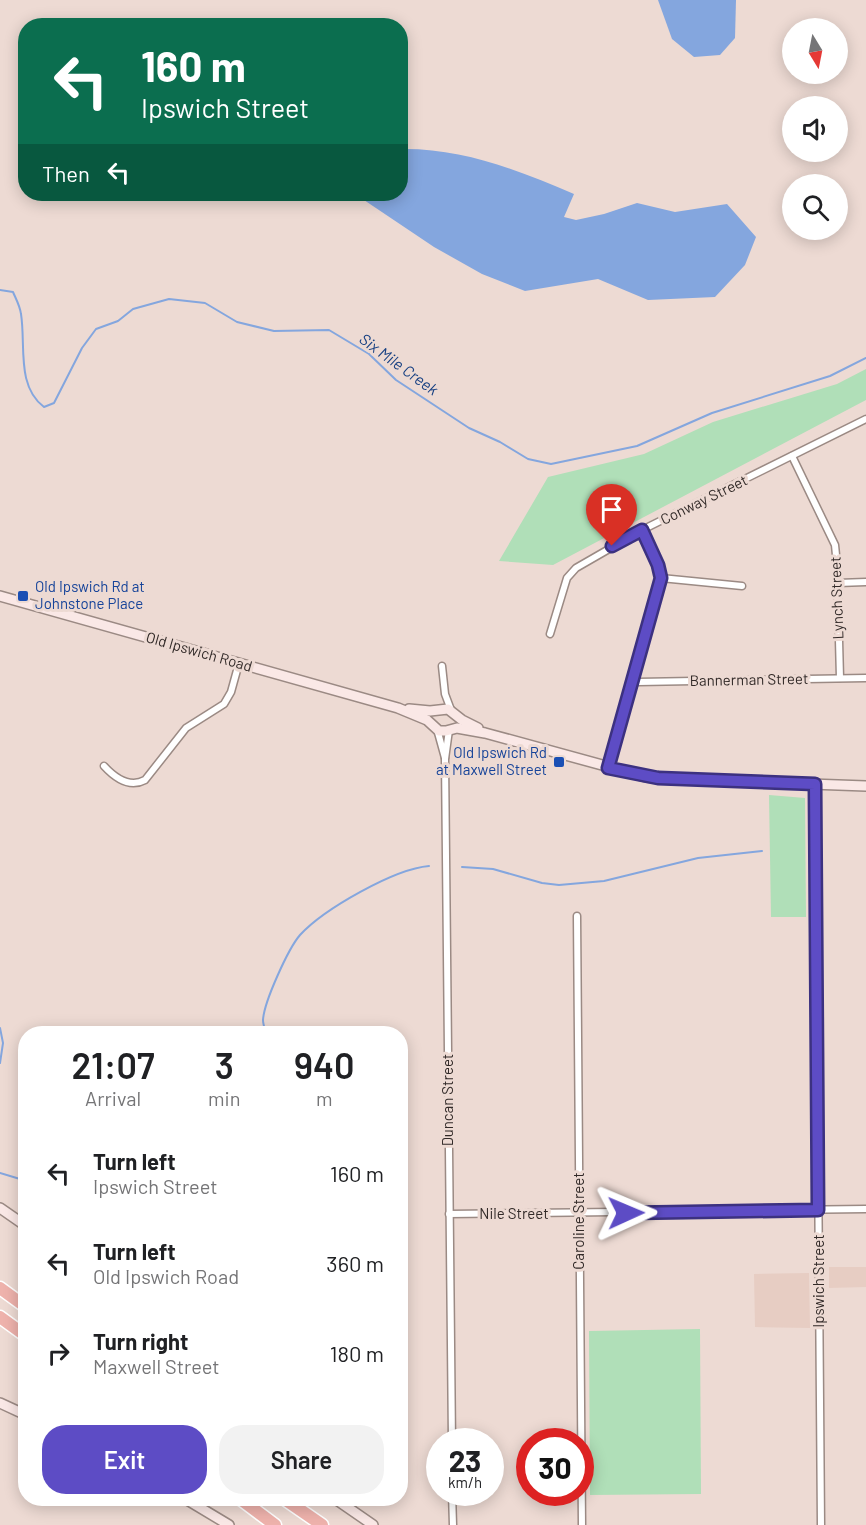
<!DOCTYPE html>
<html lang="en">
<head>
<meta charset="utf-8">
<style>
	:root { --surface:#fff; --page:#f2f2f2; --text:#202124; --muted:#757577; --accent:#5d4cc5 }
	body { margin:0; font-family:Barlow,sans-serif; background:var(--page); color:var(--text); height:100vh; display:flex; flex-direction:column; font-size:22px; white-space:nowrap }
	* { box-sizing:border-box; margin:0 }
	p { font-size:20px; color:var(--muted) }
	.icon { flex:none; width:33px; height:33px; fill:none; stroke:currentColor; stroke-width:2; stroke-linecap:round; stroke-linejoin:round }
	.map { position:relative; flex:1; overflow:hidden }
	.panel { position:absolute; left:18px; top:1026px; width:390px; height:480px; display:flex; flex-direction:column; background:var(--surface); border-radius:24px; box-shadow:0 3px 15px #0003 }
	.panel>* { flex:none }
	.hud { position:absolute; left:18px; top:18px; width:390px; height:183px; border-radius:24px; box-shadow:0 3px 15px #0003; background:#0b6e4f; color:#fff; overflow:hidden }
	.needle { width:39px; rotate:170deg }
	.controls { position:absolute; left:782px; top:18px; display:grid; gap:12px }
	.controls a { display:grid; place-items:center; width:66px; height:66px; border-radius:50%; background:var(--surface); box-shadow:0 3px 15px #0003; font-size:30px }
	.speed { position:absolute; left:426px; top:1428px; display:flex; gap:12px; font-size:30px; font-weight:700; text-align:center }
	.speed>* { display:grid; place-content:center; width:78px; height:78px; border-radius:50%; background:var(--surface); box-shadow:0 3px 15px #0003; line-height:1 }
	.speed small { font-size:15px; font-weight:400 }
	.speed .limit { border:9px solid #d22; background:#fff; color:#111 }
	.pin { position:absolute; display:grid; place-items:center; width:51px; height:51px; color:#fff; margin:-62px -26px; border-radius:50% 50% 50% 0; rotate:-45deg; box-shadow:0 0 6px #0007 }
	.pin .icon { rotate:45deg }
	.me { position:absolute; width:66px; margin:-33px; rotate:89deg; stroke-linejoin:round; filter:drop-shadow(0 0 4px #0008) }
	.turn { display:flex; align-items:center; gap:21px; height:126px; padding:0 24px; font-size:27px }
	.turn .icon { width:78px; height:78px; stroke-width:2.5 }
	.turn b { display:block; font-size:42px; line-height:51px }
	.then { display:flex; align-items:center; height:57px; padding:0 24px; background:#0003; gap:12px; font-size:22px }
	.eta { display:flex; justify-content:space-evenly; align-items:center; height:102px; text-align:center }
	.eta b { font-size:36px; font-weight:600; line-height:42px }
	.button { display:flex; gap:12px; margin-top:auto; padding:12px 24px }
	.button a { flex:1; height:69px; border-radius:24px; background:var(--accent); color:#fff; font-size:24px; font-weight:600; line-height:69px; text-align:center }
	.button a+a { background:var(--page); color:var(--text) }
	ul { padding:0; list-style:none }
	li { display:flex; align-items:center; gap:18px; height:90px; padding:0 24px }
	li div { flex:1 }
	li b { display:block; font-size:22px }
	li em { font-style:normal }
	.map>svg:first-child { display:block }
	.built { fill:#e7cdc3 }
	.green { fill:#b0dfb8 }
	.water { fill:#84a6de }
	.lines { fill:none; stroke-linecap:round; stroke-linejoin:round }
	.stream { stroke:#84a6de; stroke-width:2 }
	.street-casing { stroke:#9b8a84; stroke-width:9 }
	.secondary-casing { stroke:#9b8a84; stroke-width:12 }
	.highway-casing { stroke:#fff; stroke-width:15 }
	.street { stroke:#fff; stroke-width:6 }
	.secondary { stroke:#fae8e6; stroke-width:9 }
	.highway { stroke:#eeb2ac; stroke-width:12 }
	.route-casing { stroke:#3c3180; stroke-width:15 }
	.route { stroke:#5d4cc5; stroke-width:10 }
	.transit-dot { fill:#1a4fb4; stroke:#eddad3; stroke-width:2 }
	.labels { text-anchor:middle; stroke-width:6; stroke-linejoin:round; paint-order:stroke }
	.street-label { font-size:15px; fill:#322a28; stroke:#eddad3 }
	.transit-label { font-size:15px; fill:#164399; stroke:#eddad3; text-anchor:start }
	.water-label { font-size:16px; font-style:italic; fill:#184183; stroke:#eddad3 }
</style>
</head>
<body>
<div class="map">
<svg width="866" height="1525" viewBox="0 0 866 1525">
	<rect width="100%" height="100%" fill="#eddad3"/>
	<g class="built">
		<path d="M829 1267H866V1287L829 1288Z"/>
		<path d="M809 1273 810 1328 755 1327 754 1274Z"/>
	</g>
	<g class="green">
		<path d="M866 369V400L553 565 499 561 548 477 644 454 713 422 837 384Z"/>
		<path d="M769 795 805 798 806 917H771Z"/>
		<path d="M700 1329 701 1494 590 1495 589 1331Z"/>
	</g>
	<g class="water">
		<path d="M658 0H736L735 38 720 55 694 57 672 39Z"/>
		<path d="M401 149C462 148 518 170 574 194L564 217 576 220 604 214 637 203 675 212 727 204 756 237 745 265 715 297 648 300 598 279 525 291 482 274 434 247 361 198 358 194H400Z"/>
	</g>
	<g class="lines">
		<g class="stream">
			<path d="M0 290 13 292C16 299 20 306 21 314 26 345 16 386 44 407L54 403 82 348 96 329 118 321 133 309 169 299 205 303 237 322 274 331 329 330 369 354 396 380 469 428 500 442 528 459 551 464 637 446 712 413 830 376 866 358"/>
			<path d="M462 867 493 869 542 883 559 885 604 881 698 858 762 851"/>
			<path d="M0 1028 3 1043 0 1063"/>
			<path d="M266 1034C265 1030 263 1024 263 1020 264 1002 288 949 300 935 324 909 394 869 429 866"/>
			<path d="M0 1173 20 1179 26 1184"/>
		</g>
		<g class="street-casing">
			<g id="street">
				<path d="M792 456 835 545 837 565 840 678"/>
				<path d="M661 578 742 586"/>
				<path d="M838 583 866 582"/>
				<path d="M550 634 567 578 576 568 642 530 866 419"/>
				<path d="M442 666 445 694 451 710"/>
				<path d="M633 680 638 682 866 678"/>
				<path d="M437 729 445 758"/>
				<path d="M449 730 445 759 452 1442"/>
				<path d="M104 766C115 778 130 788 145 780L186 728 224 704 231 692 239 663"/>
				<path d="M608 768 660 586C663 566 651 547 642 530"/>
				<path d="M815 785 821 1525"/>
				<path d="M577 916 582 1525"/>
				<path d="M449 1214 866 1209"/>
				<path d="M452 1492 453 1525"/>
			</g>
		</g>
		<g class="secondary-casing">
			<g id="secondary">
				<path d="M0 596 398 708 427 720 439 731H446L457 728 485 733 646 777 670 779 866 786"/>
				<path d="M409 709 430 711 448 709 462 720 478 728"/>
				<path d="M0 1208 26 1226"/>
				<path d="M0 1403 26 1415"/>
				<path d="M184 1498 229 1525"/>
				<path d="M334 1498 373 1525"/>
			</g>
		</g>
		<g class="highway-casing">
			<g id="highway">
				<path d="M0 1288 26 1307"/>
				<path d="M0 1317 26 1336"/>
				<path d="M239 1498 275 1525"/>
				<path d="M283 1498 322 1525"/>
			</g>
		</g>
		<use href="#street" class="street"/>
		<use href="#secondary" class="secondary"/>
		<use href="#highway" class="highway"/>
	</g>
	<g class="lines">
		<g class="route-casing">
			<path id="route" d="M612 546 642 530 658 565 661 578 608 768 658 778 815 784 818 1210 626 1213"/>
		</g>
		<use href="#route" class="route"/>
	</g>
	<g class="transit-dot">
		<rect x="17" y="590" width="12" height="12" rx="3"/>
		<rect x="553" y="756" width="12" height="12" rx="3"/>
	</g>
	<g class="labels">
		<g class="street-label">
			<text transform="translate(704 500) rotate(-26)" y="5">Conway Street</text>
			<text transform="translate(837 598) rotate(-92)" y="5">Lynch Street</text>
			<text transform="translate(199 652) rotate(16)" y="5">Old Ipswich Road</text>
			<text transform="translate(749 680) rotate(-1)" y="5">Bannerman Street</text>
			<text transform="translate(448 1100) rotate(-90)" y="5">Duncan Street</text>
			<text x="514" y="1219">Nile Street</text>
			<text transform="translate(579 1221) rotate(-90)" y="5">Caroline Street</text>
			<text transform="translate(819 1281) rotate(-90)" y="5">Ipswich Street</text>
		</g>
		<g class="transit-label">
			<text x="35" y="592">Old Ipswich Rd at<tspan x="35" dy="17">Johnstone Place</tspan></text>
			<text x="547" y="758" text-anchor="end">Old Ipswich Rd<tspan x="547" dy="17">at Maxwell Street</tspan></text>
		</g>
		<g class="water-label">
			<text transform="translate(399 364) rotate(36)" y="6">Six Mile Creek</text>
		</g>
	</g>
</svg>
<div class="controls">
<a><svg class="needle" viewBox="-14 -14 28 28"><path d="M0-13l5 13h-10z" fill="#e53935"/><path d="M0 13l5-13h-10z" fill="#757577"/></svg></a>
<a><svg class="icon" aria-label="sound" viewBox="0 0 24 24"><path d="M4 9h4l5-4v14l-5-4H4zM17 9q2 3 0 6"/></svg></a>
<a><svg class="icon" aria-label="search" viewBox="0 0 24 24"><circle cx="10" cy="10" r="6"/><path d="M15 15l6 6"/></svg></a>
</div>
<div class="speed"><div>23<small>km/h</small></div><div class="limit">30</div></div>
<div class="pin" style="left:612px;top:546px;background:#d93025"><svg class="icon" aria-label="arrive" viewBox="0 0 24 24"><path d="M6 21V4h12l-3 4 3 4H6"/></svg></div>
<svg class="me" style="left:626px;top:1213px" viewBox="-20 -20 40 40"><path d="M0-17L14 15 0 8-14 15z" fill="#5d4cc5" stroke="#fff" stroke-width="4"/></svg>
<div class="hud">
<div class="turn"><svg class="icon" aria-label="left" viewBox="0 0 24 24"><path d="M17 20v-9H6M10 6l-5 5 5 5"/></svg><div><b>160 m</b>Ipswich Street</div></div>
<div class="then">Then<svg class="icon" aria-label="left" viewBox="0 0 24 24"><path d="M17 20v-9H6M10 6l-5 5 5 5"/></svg></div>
</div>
<section class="panel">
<div class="eta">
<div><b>21:07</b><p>Arrival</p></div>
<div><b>3</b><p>min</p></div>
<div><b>940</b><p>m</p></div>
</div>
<ul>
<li><svg class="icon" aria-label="left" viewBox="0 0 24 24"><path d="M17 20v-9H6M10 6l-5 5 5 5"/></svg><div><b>Turn left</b><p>Ipswich Street</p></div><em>160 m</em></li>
<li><svg class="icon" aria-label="left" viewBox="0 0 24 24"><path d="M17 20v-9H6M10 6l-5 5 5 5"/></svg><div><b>Turn left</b><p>Old Ipswich Road</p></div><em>360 m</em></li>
<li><svg class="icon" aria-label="right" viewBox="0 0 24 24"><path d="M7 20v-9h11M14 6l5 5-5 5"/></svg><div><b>Turn right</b><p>Maxwell Street</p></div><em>180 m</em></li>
</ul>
<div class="button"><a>Exit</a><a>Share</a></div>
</section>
</div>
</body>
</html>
